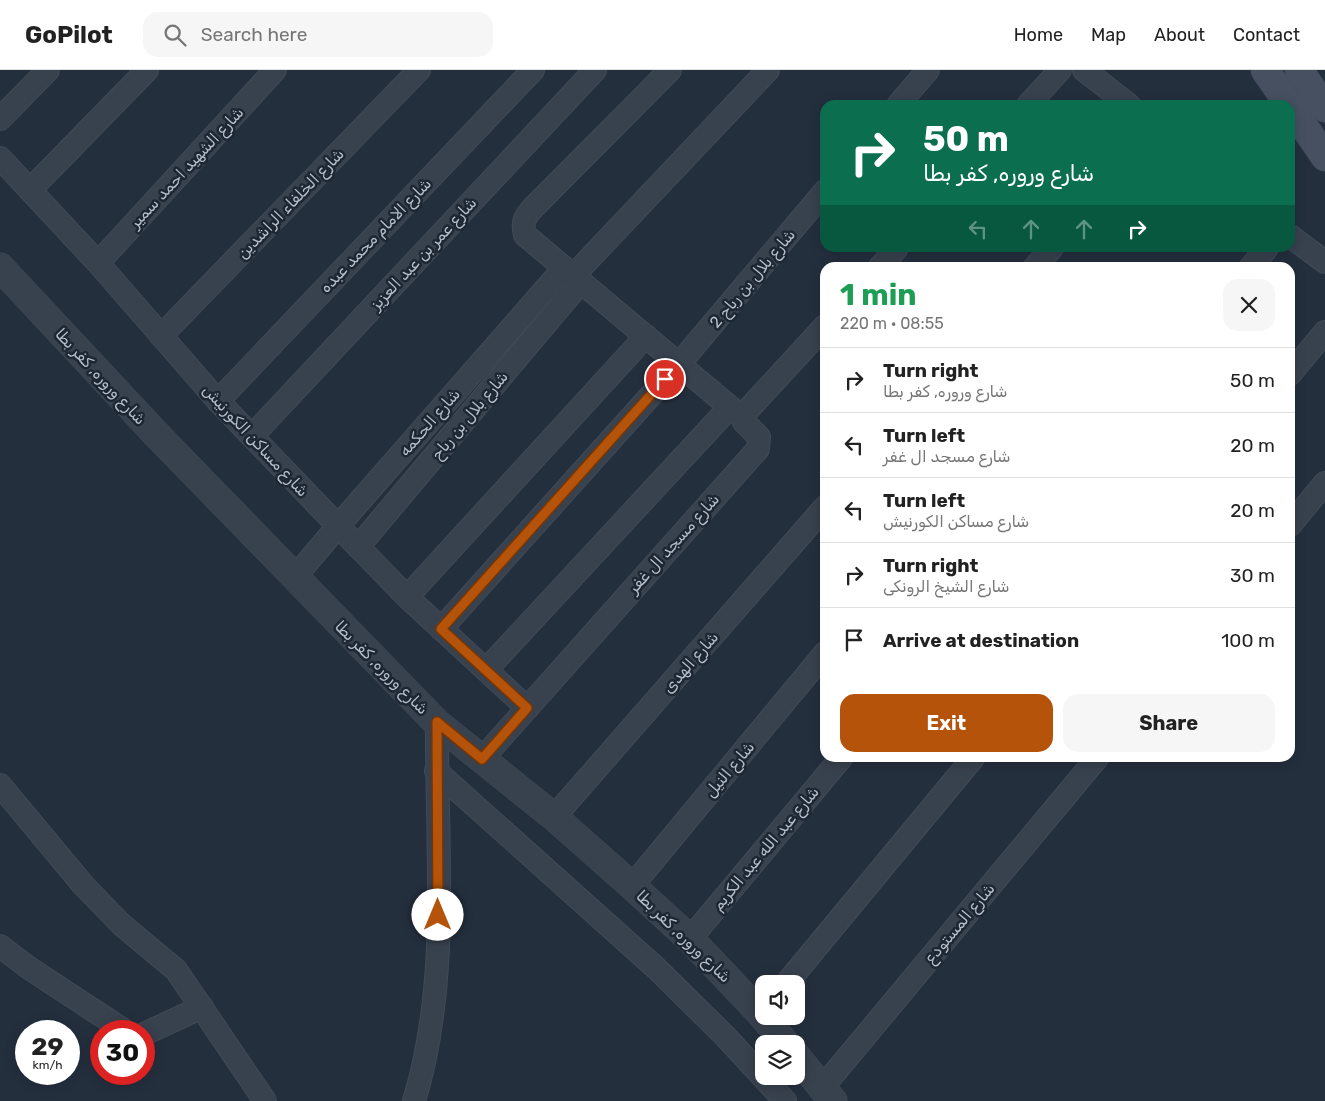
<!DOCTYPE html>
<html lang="en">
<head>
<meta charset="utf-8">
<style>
	:root { --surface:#fff; --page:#f6f6f6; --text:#222; --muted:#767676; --line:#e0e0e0; --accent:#b45309 }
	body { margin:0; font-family:Rubik,Cairo,sans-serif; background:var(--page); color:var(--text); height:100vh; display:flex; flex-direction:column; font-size:19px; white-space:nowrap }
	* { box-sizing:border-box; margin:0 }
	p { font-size:16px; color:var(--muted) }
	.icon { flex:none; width:28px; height:28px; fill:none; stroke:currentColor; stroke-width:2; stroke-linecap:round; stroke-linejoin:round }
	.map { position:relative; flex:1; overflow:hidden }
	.drawer { position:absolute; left:820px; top:192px; width:475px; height:500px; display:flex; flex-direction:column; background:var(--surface); border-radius:15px; box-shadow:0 2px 12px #0003 }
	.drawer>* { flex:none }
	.banner { position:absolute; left:820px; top:30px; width:475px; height:152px; border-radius:15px; box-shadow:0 2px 12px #0003; background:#0b6e4f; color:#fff; overflow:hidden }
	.tools { position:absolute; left:755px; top:905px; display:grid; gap:10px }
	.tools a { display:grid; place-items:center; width:50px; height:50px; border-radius:10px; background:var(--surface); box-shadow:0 2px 12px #0003; font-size:25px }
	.speed { position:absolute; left:15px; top:950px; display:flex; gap:10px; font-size:25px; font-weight:700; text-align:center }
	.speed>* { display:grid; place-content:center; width:65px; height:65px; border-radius:50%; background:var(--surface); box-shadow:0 2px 12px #0003; line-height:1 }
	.speed small { font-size:12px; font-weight:400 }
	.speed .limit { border:8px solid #d22; background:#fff; color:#111 }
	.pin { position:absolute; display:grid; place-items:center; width:42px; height:42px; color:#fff; margin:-21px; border:2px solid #fff; border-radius:50%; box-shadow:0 1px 5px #0007 }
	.me { position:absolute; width:55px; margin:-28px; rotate:0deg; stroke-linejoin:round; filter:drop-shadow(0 0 4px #0008) }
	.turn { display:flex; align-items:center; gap:18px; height:105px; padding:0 20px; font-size:22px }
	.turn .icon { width:65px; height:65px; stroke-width:2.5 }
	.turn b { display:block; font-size:35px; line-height:42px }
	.lanes { display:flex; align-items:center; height:48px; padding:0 20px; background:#0003; justify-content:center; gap:25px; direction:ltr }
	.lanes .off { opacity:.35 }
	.round { display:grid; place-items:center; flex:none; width:52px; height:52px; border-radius:15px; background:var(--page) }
	.overview { display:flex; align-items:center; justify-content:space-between; height:85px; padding:0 20px }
	h1 { font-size:30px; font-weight:700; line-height:38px; color:#1e9e55 }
	.action { display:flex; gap:10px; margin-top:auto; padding:10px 20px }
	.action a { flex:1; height:58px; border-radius:15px; background:var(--accent); color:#fff; font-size:20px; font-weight:700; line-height:58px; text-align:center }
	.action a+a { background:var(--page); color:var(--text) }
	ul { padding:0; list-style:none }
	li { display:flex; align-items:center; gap:15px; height:65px; padding:0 20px; border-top:1px solid var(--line) }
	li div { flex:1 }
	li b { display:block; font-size:19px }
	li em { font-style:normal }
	header { display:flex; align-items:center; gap:30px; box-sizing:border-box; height:70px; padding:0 25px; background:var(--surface); border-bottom:1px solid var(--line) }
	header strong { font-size:24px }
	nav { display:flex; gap:28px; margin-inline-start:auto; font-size:18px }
	.search { width:350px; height:45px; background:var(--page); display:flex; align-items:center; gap:12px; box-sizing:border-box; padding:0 18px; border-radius:15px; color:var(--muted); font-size:19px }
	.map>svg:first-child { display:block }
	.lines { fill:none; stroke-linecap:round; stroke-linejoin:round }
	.minor-casing { stroke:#414a57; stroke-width:24 }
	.tertiary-casing { stroke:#414a57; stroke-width:29 }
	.secondary-casing { stroke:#414a57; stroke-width:29 }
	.minor { stroke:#38414e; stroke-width:22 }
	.tertiary { stroke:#38414e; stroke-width:28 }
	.secondary { stroke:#465061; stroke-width:28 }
	.route-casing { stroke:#753606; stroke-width:12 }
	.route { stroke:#b45309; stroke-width:9 }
	.labels { text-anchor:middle; stroke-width:5; stroke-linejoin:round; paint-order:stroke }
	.street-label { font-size:16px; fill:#b4bcc9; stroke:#1d2633 }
</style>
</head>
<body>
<header>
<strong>GoPilot</strong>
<div class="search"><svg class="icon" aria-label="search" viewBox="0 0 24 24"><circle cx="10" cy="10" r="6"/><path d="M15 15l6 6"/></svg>Search here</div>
<nav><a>Home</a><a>Map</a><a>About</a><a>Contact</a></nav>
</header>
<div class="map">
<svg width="1325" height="1031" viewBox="0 0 1325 1031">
	<rect width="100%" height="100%" fill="#242f3e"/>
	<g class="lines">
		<g class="minor-casing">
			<g id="minor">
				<path d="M670 0 532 139C524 148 522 153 525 165L743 348"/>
				<path d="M1084 0 1129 35"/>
				<path d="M898 35 928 0"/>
				<path d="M1028 35 1060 0"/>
				<path d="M0 49 48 0"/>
				<path d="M0 88 98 193 218 331 338 456 407 527 527 638"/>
				<path d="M30 120 147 0"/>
				<path d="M1290 166 1325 192"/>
				<path d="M98 193 275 0"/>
				<path d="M879 198 897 178"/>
				<path d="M1034 198 1052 178"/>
				<path d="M1250 198 1267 178"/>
				<path d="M573 206 768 0"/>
				<path d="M161 266 419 0"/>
				<path d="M1290 304 1325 262"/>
				<path d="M218 331 533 0"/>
				<path d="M252 366 595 0"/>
				<path d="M1290 455 1325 413"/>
				<path d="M358 477 580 213"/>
				<path d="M295 507 338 456 564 198"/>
				<path d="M407 527 646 266"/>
				<path d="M441 559 679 294 825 121"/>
				<path d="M486 600 730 337"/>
				<path d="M482 689 758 379 759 367 744 352V344L825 256"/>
				<path d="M436 701 656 898 725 966 785 1031"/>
				<path d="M0 715 84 816 122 855 176 900 265 1031"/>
				<path d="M554 747 825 437"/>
				<path d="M632 816 825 583"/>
				<path d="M690 869 841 688"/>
				<path d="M0 876 29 898 125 961"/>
				<path d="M786 914 973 688"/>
				<path d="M144 964 202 937"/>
				<path d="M822 1018 1097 688"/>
				<path d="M414 1031C451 910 436 777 437 653"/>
			</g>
		</g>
		<g class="tertiary-casing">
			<g id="tertiary">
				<path d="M0 197 156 364 437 653 554 747 632 816 690 869 761 944 786 974"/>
				<path d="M796 986 833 1031"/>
			</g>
		</g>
		<g class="secondary-casing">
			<g id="secondary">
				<path d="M1265 0 1289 35"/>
				<path d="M1299 0 1325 38"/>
				<path d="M1290 36 1325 87"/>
			</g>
		</g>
		<use href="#minor" class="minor"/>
		<use href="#tertiary" class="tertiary"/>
		<use href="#secondary" class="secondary"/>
	</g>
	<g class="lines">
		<g class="route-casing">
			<path id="route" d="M438 845 437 652 482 689 527 638 441 559 665 309"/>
		</g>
		<use href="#route" class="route"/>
	</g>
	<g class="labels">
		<g class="street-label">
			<text transform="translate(186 97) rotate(-47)" y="6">شارع الشهيد احمد سمير</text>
			<text transform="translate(290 133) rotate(-46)" y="6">شارع الخلفاء الراشدين</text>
			<text transform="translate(375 165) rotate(-46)" y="6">شارع الامام محمد عبده</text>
			<text transform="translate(423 183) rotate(-47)" y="6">شارع عمر بن عبد العزيز</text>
			<text transform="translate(752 208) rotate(-50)" y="6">شارع بلال بن رباح 2</text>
			<text transform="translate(101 306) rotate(47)" y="6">شارع وروره, كفر بطا</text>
			<text transform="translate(469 345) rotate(-50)" y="6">شارع بلال بن رباح</text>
			<text transform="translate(429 352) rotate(-49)" y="6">شارع الحكمه</text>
			<text transform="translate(256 370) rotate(47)" y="6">شارع مساكن الكورنيش</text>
			<text transform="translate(673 473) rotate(-48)" y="6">شارع مسجد ال غفر</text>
			<text transform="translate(690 592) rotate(-49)" y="6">شارع الهدى</text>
			<text transform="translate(382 597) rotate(45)" y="6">شارع وروره, كفر بطا</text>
			<text transform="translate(729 699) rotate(-50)" y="6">شارع النيل</text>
			<text transform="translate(765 778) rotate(-50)" y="6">شارع عبد الله عبد الكريم</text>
			<text transform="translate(959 853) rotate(-50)" y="6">شارع المستودع</text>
			<text transform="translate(684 866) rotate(44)" y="6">شارع وروره, كفر بطا</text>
		</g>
	</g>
</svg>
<div class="tools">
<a><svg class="icon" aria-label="sound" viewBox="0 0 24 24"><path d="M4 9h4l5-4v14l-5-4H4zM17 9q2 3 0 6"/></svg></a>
<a><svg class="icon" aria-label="layers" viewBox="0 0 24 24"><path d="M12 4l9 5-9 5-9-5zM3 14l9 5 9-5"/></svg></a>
</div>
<div class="speed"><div>29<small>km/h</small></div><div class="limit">30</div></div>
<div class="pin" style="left:665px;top:309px;background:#d93025"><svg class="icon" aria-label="arrive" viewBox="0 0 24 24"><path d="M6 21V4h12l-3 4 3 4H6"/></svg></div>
<svg class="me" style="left:438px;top:845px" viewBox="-20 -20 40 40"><circle r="19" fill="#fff"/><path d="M0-13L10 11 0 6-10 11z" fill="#b45309"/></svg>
<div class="banner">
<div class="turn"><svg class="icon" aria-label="right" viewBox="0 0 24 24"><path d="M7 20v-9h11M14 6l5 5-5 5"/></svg><div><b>50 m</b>شارع وروره, كفر بطا</div></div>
<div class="lanes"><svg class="icon off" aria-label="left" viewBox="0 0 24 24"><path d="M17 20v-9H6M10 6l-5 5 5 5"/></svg><svg class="icon off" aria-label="ahead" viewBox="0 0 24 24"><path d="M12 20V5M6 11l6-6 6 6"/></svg><svg class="icon off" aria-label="ahead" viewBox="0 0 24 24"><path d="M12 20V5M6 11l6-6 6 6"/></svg><svg class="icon" aria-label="right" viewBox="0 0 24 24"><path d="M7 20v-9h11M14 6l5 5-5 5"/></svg></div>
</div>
<section class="drawer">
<div class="overview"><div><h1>1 min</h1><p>220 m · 08:55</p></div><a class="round"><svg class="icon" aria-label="close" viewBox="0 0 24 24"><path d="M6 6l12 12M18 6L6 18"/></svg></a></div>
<ul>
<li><svg class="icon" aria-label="right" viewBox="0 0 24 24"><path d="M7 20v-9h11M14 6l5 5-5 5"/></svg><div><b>Turn right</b><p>شارع وروره, كفر بطا</p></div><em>50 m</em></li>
<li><svg class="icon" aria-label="left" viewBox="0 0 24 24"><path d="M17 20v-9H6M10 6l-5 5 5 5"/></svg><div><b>Turn left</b><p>شارع مسجد ال غفر</p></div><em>20 m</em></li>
<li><svg class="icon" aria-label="left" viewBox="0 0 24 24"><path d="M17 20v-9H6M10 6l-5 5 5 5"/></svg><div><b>Turn left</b><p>شارع مساكن الكورنيش</p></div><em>20 m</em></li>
<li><svg class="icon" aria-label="right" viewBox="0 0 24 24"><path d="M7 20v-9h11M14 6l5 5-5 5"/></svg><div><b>Turn right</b><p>شارع الشيخ الرونكى</p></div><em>30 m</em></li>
<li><svg class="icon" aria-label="arrive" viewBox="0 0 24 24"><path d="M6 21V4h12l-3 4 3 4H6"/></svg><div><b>Arrive at destination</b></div><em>100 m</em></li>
</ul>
<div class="action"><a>Exit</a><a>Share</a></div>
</section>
</div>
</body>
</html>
